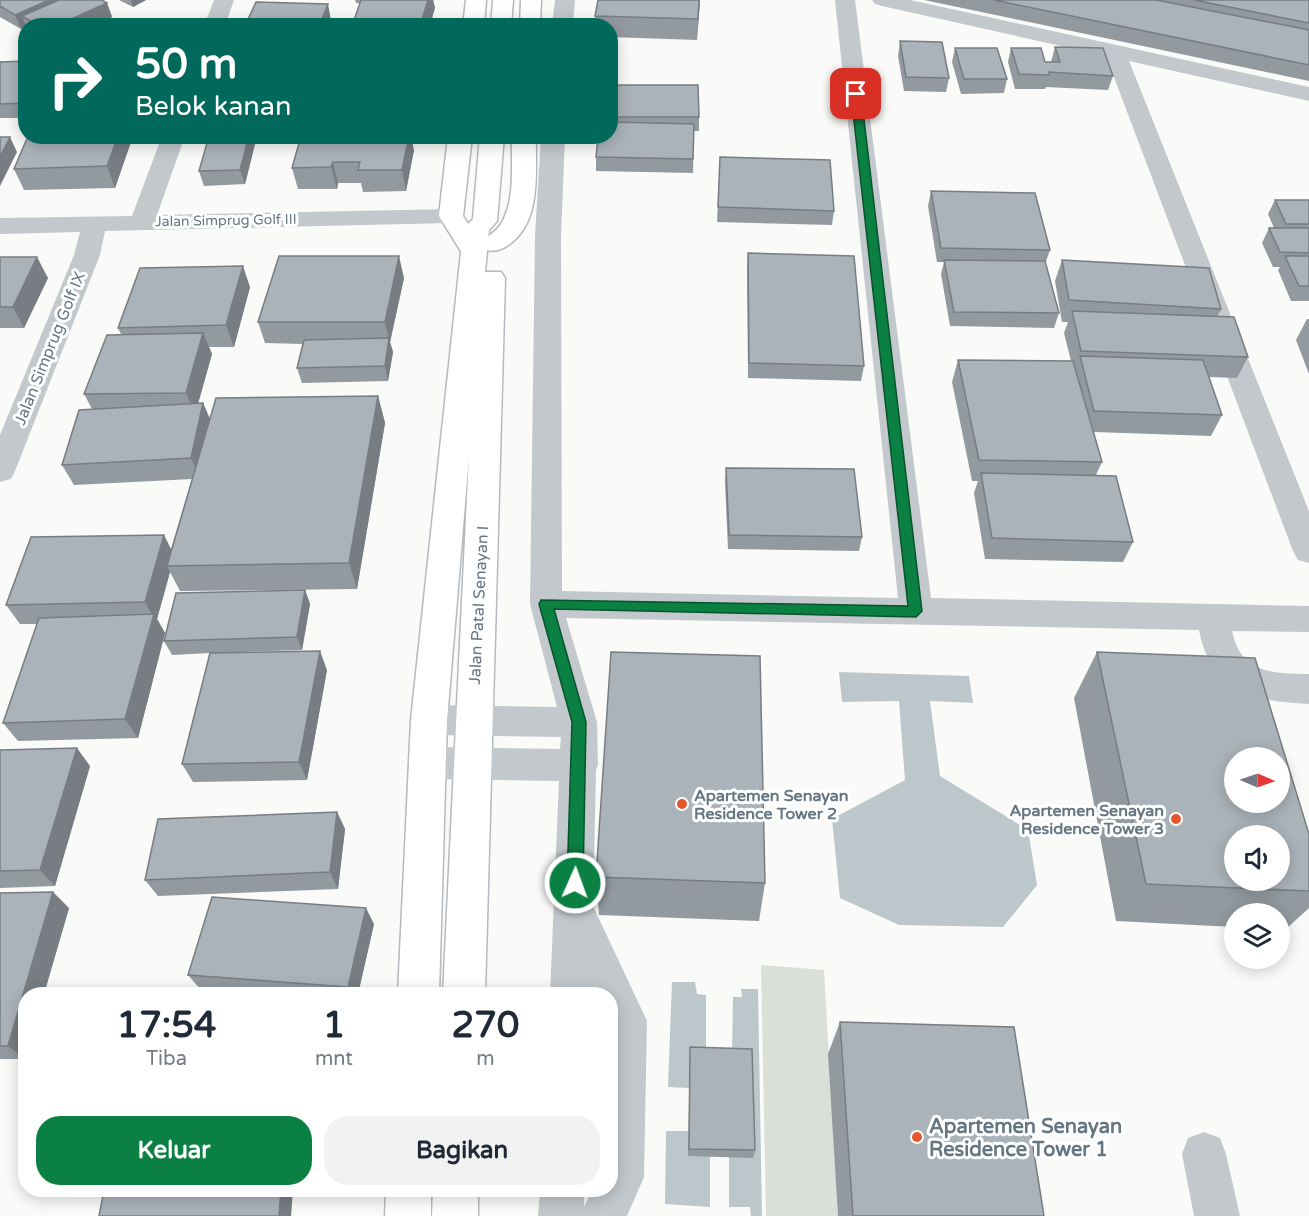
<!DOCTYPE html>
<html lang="id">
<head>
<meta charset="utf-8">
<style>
	:root { --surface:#fff; --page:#f2f2f3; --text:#1f2937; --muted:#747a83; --accent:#0b8043 }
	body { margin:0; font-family:"Varela Round",sans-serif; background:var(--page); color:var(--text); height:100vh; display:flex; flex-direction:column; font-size:22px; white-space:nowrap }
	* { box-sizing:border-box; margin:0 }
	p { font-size:20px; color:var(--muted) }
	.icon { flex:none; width:33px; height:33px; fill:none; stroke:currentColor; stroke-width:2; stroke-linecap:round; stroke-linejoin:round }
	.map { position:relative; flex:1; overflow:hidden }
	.drawer { position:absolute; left:18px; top:987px; width:600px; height:210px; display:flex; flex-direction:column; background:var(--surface); border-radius:24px; box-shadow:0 3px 15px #0003 }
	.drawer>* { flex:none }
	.hud { position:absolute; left:18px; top:18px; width:600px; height:126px; border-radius:24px; box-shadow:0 3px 15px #0003; background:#00695c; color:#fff; overflow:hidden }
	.needle { width:39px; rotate:92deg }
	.fabs { position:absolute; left:1224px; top:747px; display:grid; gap:12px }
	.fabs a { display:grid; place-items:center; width:66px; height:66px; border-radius:50%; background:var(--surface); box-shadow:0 3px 15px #0003; font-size:30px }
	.pin { position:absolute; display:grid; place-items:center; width:51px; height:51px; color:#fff; margin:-26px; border-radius:12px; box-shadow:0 3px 9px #0006 }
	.me { position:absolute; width:66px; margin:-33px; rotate:2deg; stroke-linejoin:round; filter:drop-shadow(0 0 4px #0008) }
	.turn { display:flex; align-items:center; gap:21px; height:126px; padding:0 18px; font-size:27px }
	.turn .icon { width:78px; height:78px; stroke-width:2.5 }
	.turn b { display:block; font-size:42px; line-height:51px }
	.eta { display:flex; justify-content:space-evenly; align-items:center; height:102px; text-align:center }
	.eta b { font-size:36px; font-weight:700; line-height:42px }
	.primary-button { display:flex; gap:12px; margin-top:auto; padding:12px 18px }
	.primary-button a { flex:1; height:69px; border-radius:24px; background:var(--accent); color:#fff; font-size:24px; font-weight:700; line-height:69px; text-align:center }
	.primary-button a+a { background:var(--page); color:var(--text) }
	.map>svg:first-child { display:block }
	.green { fill:#dadfd7 }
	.water { fill:#bbc7cb }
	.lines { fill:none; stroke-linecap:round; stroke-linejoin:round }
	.major-casing { stroke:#b5babe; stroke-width:3 }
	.highway-casing { stroke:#b4b9bd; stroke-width:3 }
	.minor { fill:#c3c8cc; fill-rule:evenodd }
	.major { fill:#fff; fill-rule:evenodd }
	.highway { fill:#fff; fill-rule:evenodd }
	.wall { fill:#929a9f }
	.shaded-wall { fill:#777d82 }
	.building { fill:#aab3b9; stroke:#777d82; stroke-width:1.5; fill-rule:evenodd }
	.route { fill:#0b8043; stroke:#07532c; stroke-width:1.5 }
	.poi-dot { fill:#e4572e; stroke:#fff; stroke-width:2 }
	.labels { text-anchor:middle; stroke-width:6; stroke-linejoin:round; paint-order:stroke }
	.far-street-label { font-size:14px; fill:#657683; stroke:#fff }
	.street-label { font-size:16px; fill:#657683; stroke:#fff }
	.poi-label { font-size:16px; font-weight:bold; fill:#657683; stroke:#fff; text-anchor:start }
	.near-poi-label { font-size:20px; font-weight:bold; fill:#657683; stroke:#fff; text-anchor:start }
</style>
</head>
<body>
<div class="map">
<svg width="1309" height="1216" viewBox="0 0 1309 1216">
	<rect width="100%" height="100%" fill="#fafaf8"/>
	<path class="green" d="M761 965 824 970 838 1216H766Z"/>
	<g class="water">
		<path d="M839 672 969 676 973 703 930 701 940 776 1028 830 1037 885 1003 927 899 925 840 898 832 819 905 780 899 701 842 702Z"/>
		<path d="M672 982H695L697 994 706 995V1056L689 1088 668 1087Z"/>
		<path d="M741 989H758L762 1216H751L750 1207H729V1157H753L732 1057 733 997H742Z"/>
		<path d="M666 1131H688L710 1156V1207L665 1204Z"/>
	</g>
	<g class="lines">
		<g class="major-casing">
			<g id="major">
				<path d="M493 0H513L511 26H491Z"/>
				<path d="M480 136H504L497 221 489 230 485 272H501L505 278 485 994H443L469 456 447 720 439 994H398L411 720 461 252 464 228 473 219Z"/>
				<path d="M386 1190H431V1216H385Z"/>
				<path d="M433 1190H478V1216H432Z"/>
			</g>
		</g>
		<g class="highway-casing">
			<g id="highway">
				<path d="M466 0H486L484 26H463Z"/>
				<path d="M521 0H541L540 26H520Z"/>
				<path d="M448 136H472L463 216 481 244C487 236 496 232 501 224 516 199 511 164 512 136H536C535 171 542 219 511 243 502 250 496 252 485 250L487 252 483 258 474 260 465 258 439 216Z"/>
			</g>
		</g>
		<g class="minor">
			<path d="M214 0H234L225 26H204Z"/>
			<path d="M555 0H575L573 26H552Z"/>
			<path d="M835 0H855L931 598 1309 606V632L1232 631C1241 674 1272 673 1309 674V704C1253 701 1211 693 1199 630L566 618 597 722 598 765 596 770 593 906 647 1021 644 1177 627 1216H538L540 1190H584V1207L592 1190H610V994H593L592 991 591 994H550L559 781 429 779 416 774 411 763 416 752 429 747 560 749 561 737 429 735 417 731 411 720 417 709 429 705 557 707 530 604 535 236 541 136H565L561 236 562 591 898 598Z"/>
			<path d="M872 0H910L1309 87V101L1129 61 1309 511V563L1298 560 1293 551 1106 56 882 6 875 4Z"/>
			<path d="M162 136H185L157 215 451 209 460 211 463 216 460 221 451 223 105 231 100 255 15 471 11 479 0 482V435L74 255 80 232 0 234V218L132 216Z"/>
			<path d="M1204 1132 1220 1138 1226 1154 1240 1216H1194L1182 1154 1188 1138Z"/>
		</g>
		<use href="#major" class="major"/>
		<use href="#highway" class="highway"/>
	</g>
	<g class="wall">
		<path d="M0 0 107 3 112 17 93 26H26L21 29 0 17Z"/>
		<path d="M119 0H146L133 7Z"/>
		<path d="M355 0H433L435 8 356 3Z"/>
		<path d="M700 0 697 40 610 37V26H596L595 16Z"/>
		<path d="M924 0H1309V81Z"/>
		<path d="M900 41 949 78 946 92 904 91 898 56Z"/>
		<path d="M1055 47 1113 76 1108 90 1046 87 1045 89H1015L1008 62 1011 48 1045 62H1051Z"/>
		<path d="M955 48 1007 79 1004 93 961 94 952 62Z"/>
		<path d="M26 61V118H0V62Z"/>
		<path d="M610 85 699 117V131H694L693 173 596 171V157L610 136Z"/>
		<path d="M59 136 62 142 133 136 115 188 24 190 14 169Z"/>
		<path d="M209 136H257L245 184 204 186 199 171Z"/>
		<path d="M346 142 414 150 406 191 363 192 361 183H338L337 189H298L292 168Z"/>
		<path d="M720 157 834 211 832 225 717 222Z"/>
		<path d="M931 191 1050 250 1045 264 1059 313 1054 328 950 326 941 274 944 262H937L928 206Z"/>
		<path d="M1275 200H1309V301H1291L1278 270 1280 267H1273L1262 243 1269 228H1274L1268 214Z"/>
		<path d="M748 253 864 366 861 381 748 378 747 268Z"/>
		<path d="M0 257 48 278 24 328H0Z"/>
		<path d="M1062 260 1221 309 1217 317 1248 357 1237 378 1209 377 1222 415 1211 436 1094 432 1102 462 1096 475 1133 542 1123 562 985 559 974 493 978 481H972L952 382 958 360 1071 361 1064 333 1068 322H1062L1055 281Z"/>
		<path d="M404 278 390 342 393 352 388 381 302 383 297 368 303 344 265 343 258 322Z"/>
		<path d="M250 287 234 347H209L212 354 198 404 203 403 210 419 378 396 385 423 357 589 180 591 170 572 157 619 165 633 138 738 18 741 3 723 37 624H20L6 605 171 549 192 479 74 485 62 465 92 409 84 394 121 334 118 328Z"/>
		<path d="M1307 319H1309V374L1296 340Z"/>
		<path d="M726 468 862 537 859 551 728 549 725 482Z"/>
		<path d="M305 590 310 604 302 650 242 652 327 670 307 780 193 782 182 764 210 653 172 655 164 641Z"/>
		<path d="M1097 652 1309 834V908L1286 929H1280V914H1234V927L1116 921 1074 698Z"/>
		<path d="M0 750 90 766 55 886 0 888Z"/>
		<path d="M337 812 345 829 338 889 158 896 145 880Z"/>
		<path d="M596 877 765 883 759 921 599 915Z"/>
		<path d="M0 893 69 908 44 994H26L25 1059H0Z"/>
		<path d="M374 924 358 994H270L200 989 188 975Z"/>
		<path d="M840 1022 1044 1216H838L828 1054Z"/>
		<path d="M690 1047 755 1150 753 1158 688 1156Z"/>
	</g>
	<g class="shaded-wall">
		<path d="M49 0H86L22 16 26 26 21 29 15 15Z"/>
		<path d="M131 0H146L133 7Z"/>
		<path d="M428 0H433L435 8 430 26H420Z"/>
		<path d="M699 0H700L697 40 698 19Z"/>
		<path d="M107 3 112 17 93 26H56Z"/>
		<path d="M328 4 332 26H319Z"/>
		<path d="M56 136H59L67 154 54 142Z"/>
		<path d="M118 136H133L115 188 107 166Z"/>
		<path d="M249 136H257L245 184 240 170Z"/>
		<path d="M338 136H345L346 143 341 163 337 142Z"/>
		<path d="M409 136H411L414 150 406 191 402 170Z"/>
		<path d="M10 137 17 152 0 186V157Z"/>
		<path d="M333 162 338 183 337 189 331 167Z"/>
		<path d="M399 256 404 278 390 342 393 352 388 381 385 366 389 340 385 322Z"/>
		<path d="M37 257 48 278 24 328 13 307Z"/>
		<path d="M243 266 250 287 234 347 226 325Z"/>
		<path d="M203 333 212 354 195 414 186 393Z"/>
		<path d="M378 396 385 423 357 589 349 563Z"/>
		<path d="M203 403 212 424 201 479 191 458Z"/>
		<path d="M164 535 174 555 167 566 170 572 157 619 165 633 138 738 125 719 153 617 145 602Z"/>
		<path d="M305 590 310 604 302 650 297 637Z"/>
		<path d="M320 651 327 670 307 780 299 762Z"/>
		<path d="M77 748 90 766 55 886 40 870Z"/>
		<path d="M337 812 345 829 338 889 330 872Z"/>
		<path d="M53 892 69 908 44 994H26L25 1059 8 1046Z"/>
		<path d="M366 908 374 924 358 994H352L348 987Z"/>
		<path d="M281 1190H293L291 1216H279Z"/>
	</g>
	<g class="building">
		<path d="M0 0H49L15 15 0 6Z"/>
		<path d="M59 0H102L107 3 56 26H39L22 16Z"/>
		<path d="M361 0H428L420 26H352Z"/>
		<path d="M598 0H699L698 19 595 16Z"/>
		<path d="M994 0H1156L1309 30V65Z"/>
		<path d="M1194 0H1309V23Z"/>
		<path d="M256 2 328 4 319 26H245Z"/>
		<path d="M900 41 942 42 949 78 906 77Z"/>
		<path d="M1055 47 1103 48 1113 76 1049 72V75L1019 74 1011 48H1041L1045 62H1060Z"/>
		<path d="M955 48H997L1007 79H964Z"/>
		<path d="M26 61V103L0 104V62Z"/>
		<path d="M610 85H698L699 117H610Z"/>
		<path d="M610 122 694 124 693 159 596 157 598 136H610Z"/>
		<path d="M28 136H56L54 142 76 141 78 136H118L107 166 14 169Z"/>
		<path d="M209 136H249L240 170 199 171Z"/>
		<path d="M301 136H338L337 142 365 141 366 136H409L402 170H358L360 162H333L331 167 292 168Z"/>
		<path d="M0 137H10L0 157Z"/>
		<path d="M720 157 830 160 834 211 718 207Z"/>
		<path d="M931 191 1035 193 1050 250 941 248Z"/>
		<path d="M1275 200H1309V224H1286Z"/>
		<path d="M1269 228H1309V253L1280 252Z"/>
		<path d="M748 253 854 256 864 366 749 363Z"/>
		<path d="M279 256H399L385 322H258Z"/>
		<path d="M1285 256H1309V286H1299Z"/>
		<path d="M0 257H37L13 307H0Z"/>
		<path d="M944 260 1045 261 1059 313 954 312Z"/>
		<path d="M1062 260 1209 268 1221 309 1069 300Z"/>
		<path d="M243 266 226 325 118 328 140 268Z"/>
		<path d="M1072 311 1234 317 1248 357 1081 351Z"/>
		<path d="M203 333 186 393 84 394 107 335Z"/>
		<path d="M389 338 385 366 297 368 304 340Z"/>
		<path d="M1080 356 1203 360 1222 415 1094 411Z"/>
		<path d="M958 360 1073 361 1102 462 979 460Z"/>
		<path d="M378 396 349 563 167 566 216 398Z"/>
		<path d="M203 403 191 458 62 465 79 410Z"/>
		<path d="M726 468 854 469 862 537 729 535Z"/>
		<path d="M981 473 1116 476 1133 542 992 538Z"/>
		<path d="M164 535 145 602 6 605 31 537Z"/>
		<path d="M305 590 297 637 164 641 176 593Z"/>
		<path d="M154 614 125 719 3 723 39 618Z"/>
		<path d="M320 651 299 762 182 764 210 653Z"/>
		<path d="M611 652 760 656 765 883 596 877Z"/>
		<path d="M1097 652 1255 658 1309 834V891L1146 884ZM1234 758H1280V802H1234ZM1234 836H1280V880H1234Z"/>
		<path d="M77 748 40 870 0 871V750Z"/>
		<path d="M337 812 330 872 145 880 158 819Z"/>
		<path d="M53 892 8 1046H0V893Z"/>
		<path d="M212 897 366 908 348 987 188 975Z"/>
		<path d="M840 1022 1014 1027 1044 1216H853Z"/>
		<path d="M690 1047 752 1049 755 1150 689 1149Z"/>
		<path d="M104 1190H281L279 1216H99Z"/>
	</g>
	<path class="route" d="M856 91 861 94 922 611 916 617 554 609 586 722 583 883 581 888 575 890 569 888 567 883 572 722 539 604 541 600 908 606 851 94Z"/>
	<g class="poi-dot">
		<circle cx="682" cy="804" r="6"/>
		<circle cx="1176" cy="819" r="6"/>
		<circle cx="917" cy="1137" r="6"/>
	</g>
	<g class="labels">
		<g class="far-street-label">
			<text transform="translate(226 220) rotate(-1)" y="5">Jalan Simprug Golf III</text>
		</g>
		<g class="street-label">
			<text transform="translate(49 348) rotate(-68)" y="6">Jalan Simprug Golf IX</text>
			<text transform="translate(478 605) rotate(-87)" y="6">Jalan Patal Senayan I</text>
		</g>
		<g class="poi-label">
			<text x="694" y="801">Apartemen Senayan<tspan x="694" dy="18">Residence Tower 2</tspan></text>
			<text x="1164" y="816" text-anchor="end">Apartemen Senayan<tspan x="1164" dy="18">Residence Tower 3</tspan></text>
		</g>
		<g class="near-poi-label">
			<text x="929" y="1133">Apartemen Senayan<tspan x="929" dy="23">Residence Tower 1</tspan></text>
		</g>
	</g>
</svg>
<div class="fabs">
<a><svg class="needle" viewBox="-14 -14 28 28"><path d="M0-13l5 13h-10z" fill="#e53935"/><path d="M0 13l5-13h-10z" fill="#747a83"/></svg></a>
<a><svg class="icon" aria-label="sound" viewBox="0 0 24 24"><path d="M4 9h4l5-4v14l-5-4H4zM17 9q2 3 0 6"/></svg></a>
<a><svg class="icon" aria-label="layers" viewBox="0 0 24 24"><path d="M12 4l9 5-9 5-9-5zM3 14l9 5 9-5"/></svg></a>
</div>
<div class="pin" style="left:856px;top:94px;background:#d93025"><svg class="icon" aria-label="arrive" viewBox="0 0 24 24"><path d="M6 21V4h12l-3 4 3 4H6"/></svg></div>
<svg class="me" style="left:575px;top:883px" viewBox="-20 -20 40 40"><circle r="17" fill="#0b8043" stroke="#fff" stroke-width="3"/><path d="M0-11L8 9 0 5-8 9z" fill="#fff"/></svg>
<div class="hud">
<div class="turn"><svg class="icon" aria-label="right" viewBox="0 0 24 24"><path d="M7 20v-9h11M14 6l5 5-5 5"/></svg><div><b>50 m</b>Belok kanan</div></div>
</div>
<section class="drawer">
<div class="eta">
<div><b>17:54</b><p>Tiba</p></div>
<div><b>1</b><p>mnt</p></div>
<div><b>270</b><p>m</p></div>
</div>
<div class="primary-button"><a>Keluar</a><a>Bagikan</a></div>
</section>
</div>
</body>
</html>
